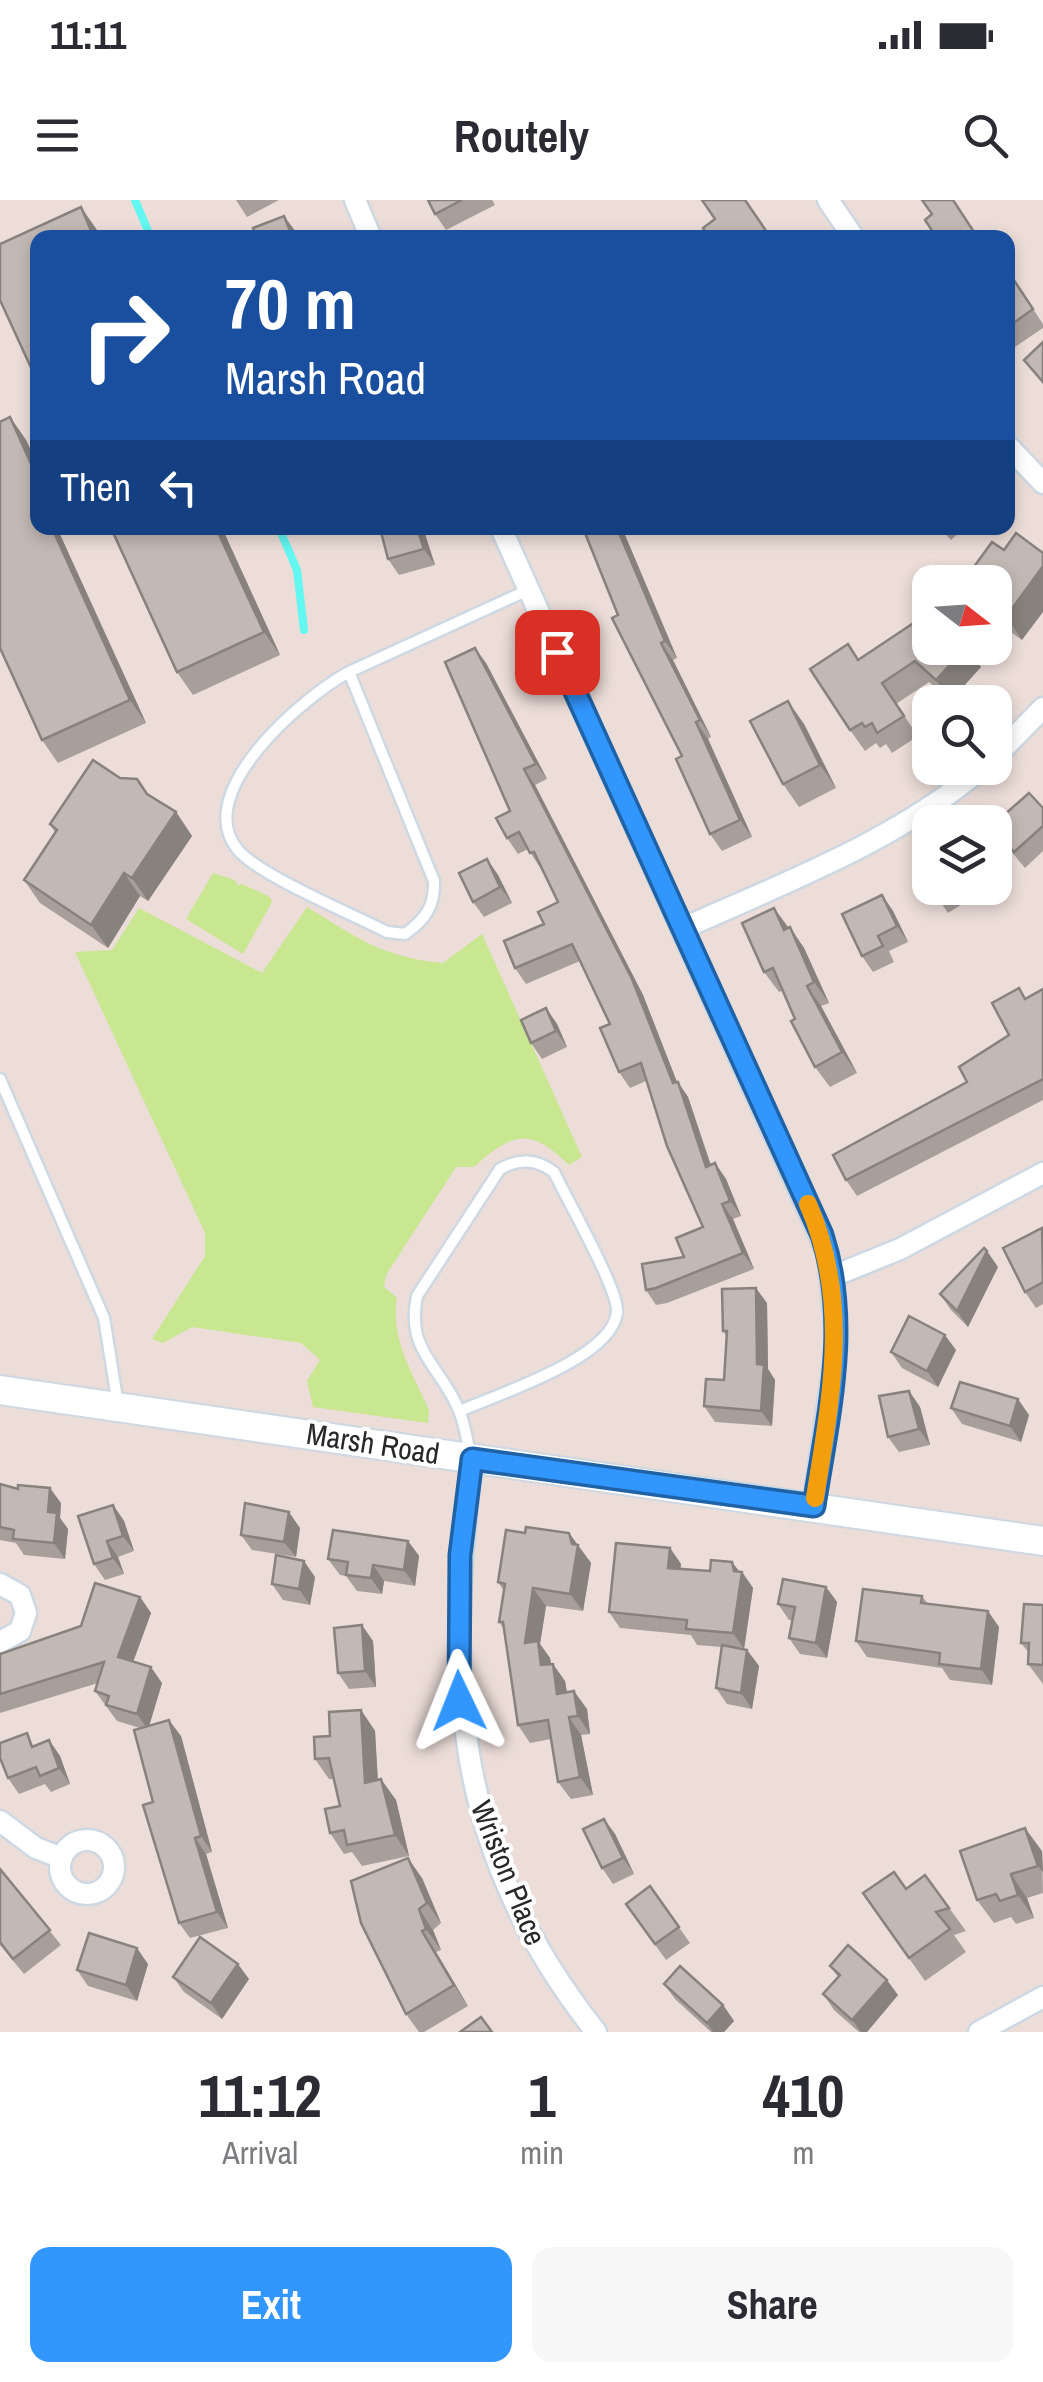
<!DOCTYPE html>
<html lang="en">
<head>
<meta charset="utf-8">
<style>
	:root { --surface:#fff; --page:#f7f7f7; --text:#2b2b33; --muted:#7c7c81; --accent:#3296ff }
	body { margin:0; font-family:"Archivo Narrow",sans-serif; background:var(--page); color:var(--text); height:100vh; display:flex; flex-direction:column; font-size:38px; white-space:nowrap }
	* { box-sizing:border-box; margin:0 }
	p { font-size:32px; color:var(--muted) }
	.icon { flex:none; width:55px; height:55px; fill:none; stroke:currentColor; stroke-width:2; stroke-linecap:round; stroke-linejoin:round }
	.map { position:relative; height:1832px; overflow:hidden }
	.panel { display:flex; flex-direction:column; background:var(--surface); flex:1 }
	.panel>* { flex:none }
	.hud { position:absolute; left:30px; top:30px; width:985px; height:305px; border-radius:20px; box-shadow:0 5px 15px #0003; background:#1a4fa0; color:#fff; overflow:hidden }
	.needle { width:65px; rotate:107deg }
	.tools { position:absolute; left:912px; top:365px; display:grid; gap:20px }
	.tools a { display:grid; place-items:center; width:100px; height:100px; border-radius:20px; background:var(--surface); box-shadow:0 5px 15px #0003; font-size:50px }
	.pin { position:absolute; display:grid; place-items:center; width:85px; height:85px; color:#fff; margin:-42px; border-radius:20px; box-shadow:0 5px 15px #0006 }
	.me { position:absolute; width:110px; margin:-55px; rotate:358deg; stroke-linejoin:round; filter:drop-shadow(0 0 8px #0008) }
	.turn { display:flex; align-items:center; gap:35px; height:210px; padding:0 30px; font-size:45px }
	.turn .icon { width:130px; height:130px; stroke-width:2.5 }
	.turn b { display:block; font-size:70px; line-height:85px }
	.then { display:flex; align-items:center; height:95px; padding:0 30px; background:#0003; gap:20px; font-size:38px }
	.eta { display:flex; justify-content:space-evenly; align-items:center; height:170px; text-align:center }
	.eta b { font-size:60px; font-weight:700; line-height:70px }
	.action { display:flex; gap:20px; margin-top:auto; padding:20px 30px }
	.action a { flex:1; height:115px; border-radius:20px; background:var(--accent); color:#fff; font-size:40px; font-weight:700; line-height:115px; text-align:center }
	.action a+a { background:var(--page); color:var(--text) }
	.status { display:flex; justify-content:space-between; align-items:center; height:70px; padding:0 50px; background:var(--surface); direction:ltr }
	.status svg { height:28px; fill:currentColor }
	header { display:flex; justify-content:space-between; align-items:center; height:130px; padding:0 30px; background:var(--surface); font-size:45px; font-weight:700 }
	.map>svg:first-child { display:block }
	.green { fill:#c8e790 }
	.lines { fill:none; stroke-linecap:round; stroke-linejoin:round }
	.stream { stroke:#62f7f1; stroke-width:8 }
	.lane-casing { stroke:#cdd8e2; stroke-width:15 }
	.street-casing { stroke:#cdd8e2; stroke-width:25 }
	.secondary-casing { stroke:#cdd8e2; stroke-width:32 }
	.lane { stroke:#fff; stroke-width:10 }
	.street { stroke:#fff; stroke-width:20 }
	.secondary { stroke:#fff; stroke-width:28 }
	.wall { fill:#a89f9b }
	.shaded-wall { fill:#88827e }
	.building { fill:#c3b9b4; stroke:#88827e; stroke-width:2.5 }
	.route-casing { stroke:#2062a6; stroke-width:25 }
	.route { stroke:#3296ff; stroke-width:18 }
	.slow { stroke:#f59e0b; stroke-width:18 }
	.labels { text-anchor:middle; stroke-width:8; stroke-linejoin:round; paint-order:stroke }
	.street-label { font-size:30px; fill:#282828; stroke:#fff }
</style>
</head>
<body>
<div class="status"><b>11:11</b><svg viewBox="0 0 49 12"><path d="M0 12V9h3v3zM5 12V6h3v6zM10 12V3h3v9zM15 12V0h3v12zM26 1h20v11H26zM47 4h2v5h-2z"/></svg></div>
<header><svg class="icon" aria-label="menu" viewBox="0 0 24 24"><path d="M4 6h16M4 12h16M4 18h16"/></svg>Routely<svg class="icon" aria-label="search" viewBox="0 0 24 24"><circle cx="10" cy="10" r="6"/><path d="M15 15l6 6"/></svg></header>
<div class="map">
<svg width="1043" height="1832" viewBox="0 0 1043 1832">
	<rect width="100%" height="100%" fill="#ecddd8"/>
	<g class="green">
		<path d="M213 673 235 680 238 686 242 684 270 697 272 702 243 754 186 719Z"/>
		<path d="M307 707C358 738 381 757 443 763L482 734 582 957 569 965C530 927 513 932 474 967H456L386 1075 384 1087 397 1098C390 1139 413 1174 429 1210L428 1223 313 1207 307 1181 320 1160 301 1143 192 1127 163 1143 152 1139 205 1056V1033L75 752 112 750 139 708 262 773Z"/>
	</g>
	<g class="lines">
		<g class="stream">
			<path d="M135 0 151 38"/>
			<path d="M279 328 297 370 304 430"/>
		</g>
		<g class="lane-casing">
			<g id="lane">
				<path d="M349 472 434 681C435 706 425 720 405 734L387 732C352 714 260 676 238 650 190 593 303 497 349 472L528 390"/>
				<path d="M0 879 104 1118 118 1205"/>
				<path d="M460 1211C498 1194 613 1158 617 1112 619 1090 566 998 554 972 536 959 520 958 500 969L417 1096C405 1153 443 1167 460 1213 465 1226 467 1240 470 1253"/>
			</g>
		</g>
		<g class="street-casing">
			<g id="street">
				<path d="M355 0 371 38"/>
				<path d="M828 0 854 38"/>
				<path d="M1008 246 1043 283"/>
				<path d="M501 328 828 1054 837 1144 813 1306"/>
				<path d="M995 557 1043 508"/>
				<path d="M684 728C786 682 896 641 982 568"/>
				<path d="M831 1077 900 1049 1043 973"/>
				<path d="M472 1259C445 1479 452 1650 596 1832"/>
				<path d="M0 1384 20 1395 26 1413 20 1431 0 1442"/>
				<path d="M0 1621 36 1648 62 1658"/>
				<circle cx="87" cy="1667" r="27"/>
				<path d="M979 1832 1043 1797"/>
			</g>
		</g>
		<g class="secondary-casing">
			<path id="secondary" d="M0 1190 1043 1341"/>
		</g>
		<use href="#lane" class="lane"/>
		<use href="#street" class="street"/>
		<use href="#secondary" class="secondary"/>
	</g>
	<g class="wall">
		<path d="M236 0H279L247 17Z"/>
		<path d="M428 0H492L495 5 446 30 435 14Z"/>
		<path d="M1008 71 1043 124V128L1015 147 1008 137Z"/>
		<path d="M10 217 26 240 37 264 38 328H57L146 523 58 563 42 540Z"/>
		<path d="M222 328 280 455 193 495 177 472Z"/>
		<path d="M423 328 435 365 399 375 388 359Z"/>
		<path d="M622 328 677 458 673 460 711 537 708 539 752 637 722 651 710 634 682 556 618 415Z"/>
		<path d="M940 328H964L951 340Z"/>
		<path d="M992 342 1022 440 995 421V382L976 377 971 371Z"/>
		<path d="M930 448H967L981 467 950 501 929 482 896 504 918 536 892 553 886 544 880 548 876 543 865 551 850 530 859 459Z"/>
		<path d="M486 463 547 579 535 585 643 795 677 882 688 897 711 965 715 963 726 979 741 1016 733 1019 754 1069 667 1103 656 1105 646 1090 684 1057 703 1027 646 881 630 888 619 872 610 824 580 761 526 784 515 768 558 702 541 669 528 649 518 654 507 638 510 611Z"/>
		<path d="M804 524 836 588 799 607 783 584Z"/>
		<path d="M120 578 176 612 192 636 148 701 140 696 108 748 40 703 24 680 55 632 50 624Z"/>
		<path d="M1043 608V651L1025 668 995 632V623Z"/>
		<path d="M487 659 498 675 512 703 484 717 473 702Z"/>
		<path d="M931 688H988L948 713Z"/>
		<path d="M882 695 893 711 908 742 889 751 894 762 873 772 862 756Z"/>
		<path d="M774 708 804 748 829 803 821 806 857 873 830 887 815 867 782 791 779 792 764 772Z"/>
		<path d="M1043 789V900L857 996 846 980 967 882 1009 835 1026 798Z"/>
		<path d="M546 808 557 824 567 847 542 859 531 843Z"/>
		<path d="M1043 1029V1104L1036 1108 1025 1092Z"/>
		<path d="M998 1067 968 1127 951 1110 940 1094Z"/>
		<path d="M767 1103 768 1169 775 1180 772 1226 715 1222 704 1206 724 1180 727 1137 723 1131Z"/>
		<path d="M956 1150 938 1187 902 1168 891 1152Z"/>
		<path d="M909 1191 920 1207 930 1245 899 1252 888 1237Z"/>
		<path d="M951 1208 1029 1215 1021 1242 962 1224Z"/>
		<path d="M0 1284 61 1303 60 1318 68 1329 65 1359 24 1355 16 1343 0 1340Z"/>
		<path d="M113 1305 124 1321 134 1351 118 1357 124 1374 105 1380 94 1364Z"/>
		<path d="M300 1328 296 1357 252 1350 241 1335Z"/>
		<path d="M525 1333H569L591 1363 583 1411 546 1406 540 1444 550 1458 551 1464 565 1481 567 1492 587 1509 590 1534 581 1535 593 1595 571 1599 558 1582 551 1539 530 1543 518 1525 504 1429 499 1422 504 1391 498 1382Z"/>
		<path d="M408 1341 419 1356 415 1386 384 1381 382 1394 357 1391 346 1376 340 1375 328 1359Z"/>
		<path d="M670 1348 681 1364 680 1369 710 1371 732 1362 739 1372H742L753 1388 744 1449 737 1448 747 1450 759 1466 752 1509 727 1504 716 1488 722 1447 697 1445 691 1435 620 1428 609 1412Z"/>
		<path d="M315 1377 310 1405 283 1400 272 1384Z"/>
		<path d="M826 1387 837 1402 827 1458 800 1454 789 1438 793 1421 789 1420 778 1404Z"/>
		<path d="M922 1396 928 1404 999 1427 992 1485 950 1480 942 1468 867 1457 856 1441Z"/>
		<path d="M140 1397 151 1413 133 1462 162 1483 149 1525 181 1536 212 1652 206 1654 228 1728 190 1738 179 1723 153 1602 140 1528 117 1521 95 1491 98 1483 0 1513V1454L81 1426Z"/>
		<path d="M1043 1405V1484L1028 1464 1029 1453 1021 1443Z"/>
		<path d="M373 1441 376 1487 349 1489 338 1473Z"/>
		<path d="M361 1510 375 1531 378 1580 396 1600 409 1656 362 1666 352 1652 344 1654 330 1633 340 1606 334 1579H329L315 1559 330 1536Z"/>
		<path d="M49 1540 60 1556 70 1584 51 1592 45 1584 19 1594 8 1578 36 1545Z"/>
		<path d="M604 1619 615 1634 634 1674 613 1684 602 1668Z"/>
		<path d="M1042 1651 1043 1693 1027 1698 1034 1718 1016 1724 1011 1717 994 1723 977 1700Z"/>
		<path d="M0 1669 61 1745 24 1774 0 1745Z"/>
		<path d="M925 1675 966 1731 954 1735 966 1752 925 1781 863 1693 906 1689Z"/>
		<path d="M422 1678 441 1723 433 1730 441 1750 436 1752 468 1806 424 1832H419L406 1814Z"/>
		<path d="M650 1686 690 1743 666 1760 626 1704Z"/>
		<path d="M148 1764 137 1801 88 1786 77 1770Z"/>
		<path d="M830 1766 898 1795 867 1832H859L834 1810 823 1794 838 1777Z"/>
		<path d="M173 1777 249 1779 222 1819 184 1792Z"/>
		<path d="M664 1784 723 1805 734 1821 724 1832H711L675 1799Z"/>
	</g>
	<g class="shaded-wall">
		<path d="M81 7 97 30 100 38H94Z"/>
		<path d="M284 16 296 32 298 38H293Z"/>
		<path d="M10 217 26 240 38 265 32 266Z"/>
		<path d="M52 328H57L146 523 130 500Z"/>
		<path d="M216 328H222L280 455 264 432Z"/>
		<path d="M417 328H423L435 365 424 349Z"/>
		<path d="M617 328H622L677 458 665 441Z"/>
		<path d="M1043 366V412L1022 440 1006 417Z"/>
		<path d="M661 443 673 460 711 537 700 520Z"/>
		<path d="M475 448 486 463 547 579 536 564Z"/>
		<path d="M965 448 981 467 950 501 936 480Z"/>
		<path d="M788 501 804 524 836 588 820 565Z"/>
		<path d="M696 522 708 539 752 637 740 620Z"/>
		<path d="M524 569 535 585 643 795 682 895 678 882 688 897 716 982 706 967 673 883Z"/>
		<path d="M176 612 192 636 148 701 132 678Z"/>
		<path d="M487 659 498 675 512 703 500 687Z"/>
		<path d="M124 673 140 696 108 748 91 725Z"/>
		<path d="M882 695 893 711 908 742 897 726Z"/>
		<path d="M774 708 789 729 784 730Z"/>
		<path d="M790 727 804 748 829 803 814 782Z"/>
		<path d="M807 786 821 806 857 873 842 852Z"/>
		<path d="M546 808 557 824 567 847 556 831Z"/>
		<path d="M715 963 726 979 741 1016 730 1001Z"/>
		<path d="M722 1004 733 1019 754 1069 743 1053Z"/>
		<path d="M987 1051 998 1067 968 1127 957 1111Z"/>
		<path d="M756 1088 767 1103 768 1169 775 1180 772 1226 761 1211 757 1164Z"/>
		<path d="M945 1135 956 1150 938 1187 927 1171Z"/>
		<path d="M909 1191 920 1207 930 1245 919 1229Z"/>
		<path d="M1018 1199 1029 1215 1021 1242 1010 1226Z"/>
		<path d="M50 1288 61 1303 60 1318 68 1329 65 1359 54 1343 48 1312Z"/>
		<path d="M113 1305 124 1321 134 1351 123 1336Z"/>
		<path d="M289 1312 300 1328 296 1357 284 1342Z"/>
		<path d="M569 1333 591 1363 583 1411 570 1394 572 1344Z"/>
		<path d="M107 1341 118 1357 124 1374 113 1358Z"/>
		<path d="M408 1341 419 1356 415 1386 404 1370Z"/>
		<path d="M670 1348 681 1364 679 1384 668 1368Z"/>
		<path d="M304 1361 315 1377 310 1405 299 1389Z"/>
		<path d="M732 1362 742 1375V1372L753 1388 744 1449 733 1433 734 1371Z"/>
		<path d="M373 1365 384 1381 382 1394 371 1378Z"/>
		<path d="M826 1387 837 1402 827 1458 816 1443Z"/>
		<path d="M533 1388 546 1406 540 1444 550 1458 554 1483 525 1443Z"/>
		<path d="M140 1397 151 1413 129 1473 118 1457Z"/>
		<path d="M988 1411 999 1427 992 1485 981 1469Z"/>
		<path d="M362 1425 373 1441 376 1487 365 1471Z"/>
		<path d="M747 1450 759 1466 752 1509 741 1493Z"/>
		<path d="M553 1464 565 1481 570 1511 557 1494Z"/>
		<path d="M151 1467 162 1483 148 1530 137 1514Z"/>
		<path d="M574 1491 587 1509 590 1534 578 1516Z"/>
		<path d="M361 1510 375 1531 379 1604 365 1583Z"/>
		<path d="M569 1517 581 1535 593 1595 580 1577Z"/>
		<path d="M169 1520 181 1536 212 1652 201 1636Z"/>
		<path d="M49 1540 60 1556 70 1584 59 1568Z"/>
		<path d="M381 1579 396 1600 409 1656 395 1635Z"/>
		<path d="M604 1619 615 1634 634 1674 623 1658Z"/>
		<path d="M1025 1628 1042 1651 1043 1672 1038 1666Z"/>
		<path d="M195 1638 206 1654 228 1728 217 1712Z"/>
		<path d="M408 1658 422 1678 441 1723 427 1703Z"/>
		<path d="M1011 1674 1027 1698 1034 1718 1018 1695Z"/>
		<path d="M419 1709 433 1730 441 1750 426 1729Z"/>
		<path d="M422 1731 436 1752 468 1806 454 1785Z"/>
		<path d="M137 1748 148 1764 137 1801 126 1785Z"/>
		<path d="M238 1764 249 1779 222 1819 211 1803Z"/>
		<path d="M887 1780 898 1795 867 1832H861L852 1820Z"/>
		<path d="M723 1805 734 1821 724 1832H713L707 1823Z"/>
	</g>
	<g class="building">
		<path d="M428 0H462L435 14Z"/>
		<path d="M702 0H745L771 38H709L703 28 715 19Z"/>
		<path d="M922 0H953L978 38H937L925 20 932 14Z"/>
		<path d="M81 7 94 38H38V183L0 100V44Z"/>
		<path d="M284 16 293 38H257L253 28Z"/>
		<path d="M1008 71 1033 109 1008 127Z"/>
		<path d="M1043 142V182L1024 160Z"/>
		<path d="M10 217 32 266 38 264V328H52L130 500 42 540 0 448V222Z"/>
		<path d="M111 328H216L264 432 177 472Z"/>
		<path d="M380 328H417L424 349 388 359Z"/>
		<path d="M583 328H617L665 441 661 443 700 520 696 522 740 620 710 634 676 559 682 556 612 418 618 415Z"/>
		<path d="M1016 333 1043 353V366L1006 417 995 409V382H972L977 375 971 371 992 342 1004 350Z"/>
		<path d="M918 420 925 427 930 422V448H965L936 480 915 461 882 483 904 516 877 533 872 523 865 527 862 523 850 530 810 469 848 444 858 460Z"/>
		<path d="M475 448 536 564 524 569 632 779 673 883 678 882 706 967 715 963 730 1001 722 1004 743 1053 656 1088 646 1090 642 1064 684 1057 676 1038 703 1027 667 946 641 863 619 872 600 828 610 824 572 744 515 768 504 741 544 724 538 712 558 702 534 652 530 653 519 632 507 638 496 618 510 611 445 462Z"/>
		<path d="M788 501 820 565 783 584 750 521Z"/>
		<path d="M93 560 120 578 137 579 147 594 176 612 132 678 124 673 91 725 24 680 57 630 50 624Z"/>
		<path d="M1029 593 1043 608V626L1014 652 995 631V623Z"/>
		<path d="M487 659 500 687 473 702 459 673Z"/>
		<path d="M930 666V686L921 672Z"/>
		<path d="M931 688H952L937 697Z"/>
		<path d="M882 695 897 726 878 736 883 746 862 756 842 714Z"/>
		<path d="M774 708 784 730 790 727 814 782 807 786 842 852 815 867 791 821 795 819 773 768 764 772 742 723Z"/>
		<path d="M1019 788 1025 799 1043 789V879L846 980 833 955 967 882 959 867 1009 835 992 803Z"/>
		<path d="M546 808 556 831 531 843 521 820Z"/>
		<path d="M1042 1028 1043 1082 1025 1092 1003 1048Z"/>
		<path d="M984 1048 987 1051 957 1111 940 1094Z"/>
		<path d="M756 1088 757 1164 764 1165 761 1211 704 1206 706 1179 724 1180 727 1131H723L722 1089Z"/>
		<path d="M909 1116 945 1135 927 1171 891 1152Z"/>
		<path d="M960 1182 1018 1199 1010 1226 951 1208Z"/>
		<path d="M909 1191 919 1229 888 1237 879 1196Z"/>
		<path d="M0 1284 18 1289V1285L50 1288 48 1312 57 1313 54 1343 13 1339 14 1330 0 1327Z"/>
		<path d="M245 1303 289 1312 284 1342 241 1335Z"/>
		<path d="M113 1305 123 1336 107 1341 113 1358 94 1364 78 1316Z"/>
		<path d="M526 1327 569 1333 572 1344 578 1345 570 1394 533 1388 525 1443 538 1441 541 1465 553 1464 557 1494 574 1491 578 1516 569 1517 580 1577 558 1582 548 1520 518 1525 503 1422H499L505 1384 498 1382 506 1330 525 1333Z"/>
		<path d="M333 1330 408 1341 404 1370 373 1365 371 1378 346 1375 348 1362 328 1359Z"/>
		<path d="M616 1343 670 1348 668 1368 710 1371 711 1360 732 1362 734 1371 742 1372 733 1433 686 1429 687 1420 609 1412Z"/>
		<path d="M276 1355 304 1361 299 1389 272 1384Z"/>
		<path d="M783 1379 826 1387 816 1443 789 1438 795 1407 778 1404Z"/>
		<path d="M95 1383 140 1397 118 1457 151 1467 137 1514 106 1505 109 1496 95 1491 104 1462 0 1494V1454L81 1426Z"/>
		<path d="M863 1389 922 1396 921 1403 988 1411 981 1469 939 1464 940 1453 856 1441Z"/>
		<path d="M1024 1404 1043 1405V1465L1028 1464 1029 1443H1021Z"/>
		<path d="M362 1425 365 1471 338 1473 334 1428Z"/>
		<path d="M722 1445 747 1450 741 1493 716 1488Z"/>
		<path d="M361 1510 365 1583 381 1579 395 1635 347 1645 344 1630 330 1633 325 1609 340 1606 329 1558 315 1559 314 1537 330 1536 329 1512Z"/>
		<path d="M169 1520 201 1636 195 1638 217 1712 179 1723 143 1605 153 1602 134 1530Z"/>
		<path d="M27 1533 32 1547 49 1540 59 1568 40 1576 36 1567 8 1578 0 1558V1543Z"/>
		<path d="M604 1619 623 1658 602 1668 583 1629Z"/>
		<path d="M1025 1628 1038 1666 1011 1674 1018 1695 1000 1701 996 1694 977 1700 960 1651Z"/>
		<path d="M408 1658 427 1703 419 1709 426 1729 422 1731 454 1785 406 1814 361 1723 351 1681Z"/>
		<path d="M0 1669 50 1730 13 1759 0 1742Z"/>
		<path d="M894 1672 906 1689 925 1675 949 1708 936 1712 950 1729 909 1758 863 1693Z"/>
		<path d="M650 1686 679 1727 655 1744 626 1704Z"/>
		<path d="M89 1733 137 1748 126 1785 77 1770Z"/>
		<path d="M200 1737 238 1764 211 1803 173 1777Z"/>
		<path d="M848 1745 887 1780 852 1820 823 1794 840 1775 830 1766Z"/>
		<path d="M680 1766 723 1805 707 1823 664 1784Z"/>
		<path d="M481 1817 492 1832H460Z"/>
	</g>
	<g class="lines">
		<g class="route-casing">
			<path id="route" d="M459 1501 460 1355 472 1259 814 1306C828 1216 851 1124 822 1035L557 452"/>
		</g>
		<use href="#route" class="route"/>
		<path class="slow" d="M808 1004C851 1102 831 1196 815 1298"/>
	</g>
	<g class="labels">
		<g class="street-label">
			<text transform="translate(373 1244) rotate(9)" y="10">Marsh Road</text>
			<text transform="translate(508 1673) rotate(68)" y="10">Wriston Place</text>
		</g>
	</g>
</svg>
<div class="tools">
<a><svg class="needle" viewBox="-14 -14 28 28"><path d="M0-13l5 13h-10z" fill="#e53935"/><path d="M0 13l5-13h-10z" fill="#7c7c81"/></svg></a>
<a><svg class="icon" aria-label="search" viewBox="0 0 24 24"><circle cx="10" cy="10" r="6"/><path d="M15 15l6 6"/></svg></a>
<a><svg class="icon" aria-label="layers" viewBox="0 0 24 24"><path d="M12 4l9 5-9 5-9-5zM3 14l9 5 9-5"/></svg></a>
</div>
<div class="pin" style="left:557px;top:452px;background:#d93025"><svg class="icon" aria-label="arrive" viewBox="0 0 24 24"><path d="M6 21V4h12l-3 4 3 4H6"/></svg></div>
<svg class="me" style="left:459px;top:1501px" viewBox="-20 -20 40 40"><path d="M0-17L14 15 0 8-14 15z" fill="#3296ff" stroke="#fff" stroke-width="4"/></svg>
<div class="hud">
<div class="turn"><svg class="icon" aria-label="right" viewBox="0 0 24 24"><path d="M7 20v-9h11M14 6l5 5-5 5"/></svg><div><b>70 m</b>Marsh Road</div></div>
<div class="then">Then<svg class="icon" aria-label="left" viewBox="0 0 24 24"><path d="M17 20v-9H6M10 6l-5 5 5 5"/></svg></div>
</div>
</div>
<section class="panel">
<div class="eta">
<div><b>11:12</b><p>Arrival</p></div>
<div><b>1</b><p>min</p></div>
<div><b>410</b><p>m</p></div>
</div>
<div class="action"><a>Exit</a><a>Share</a></div>
</section>
</body>
</html>
